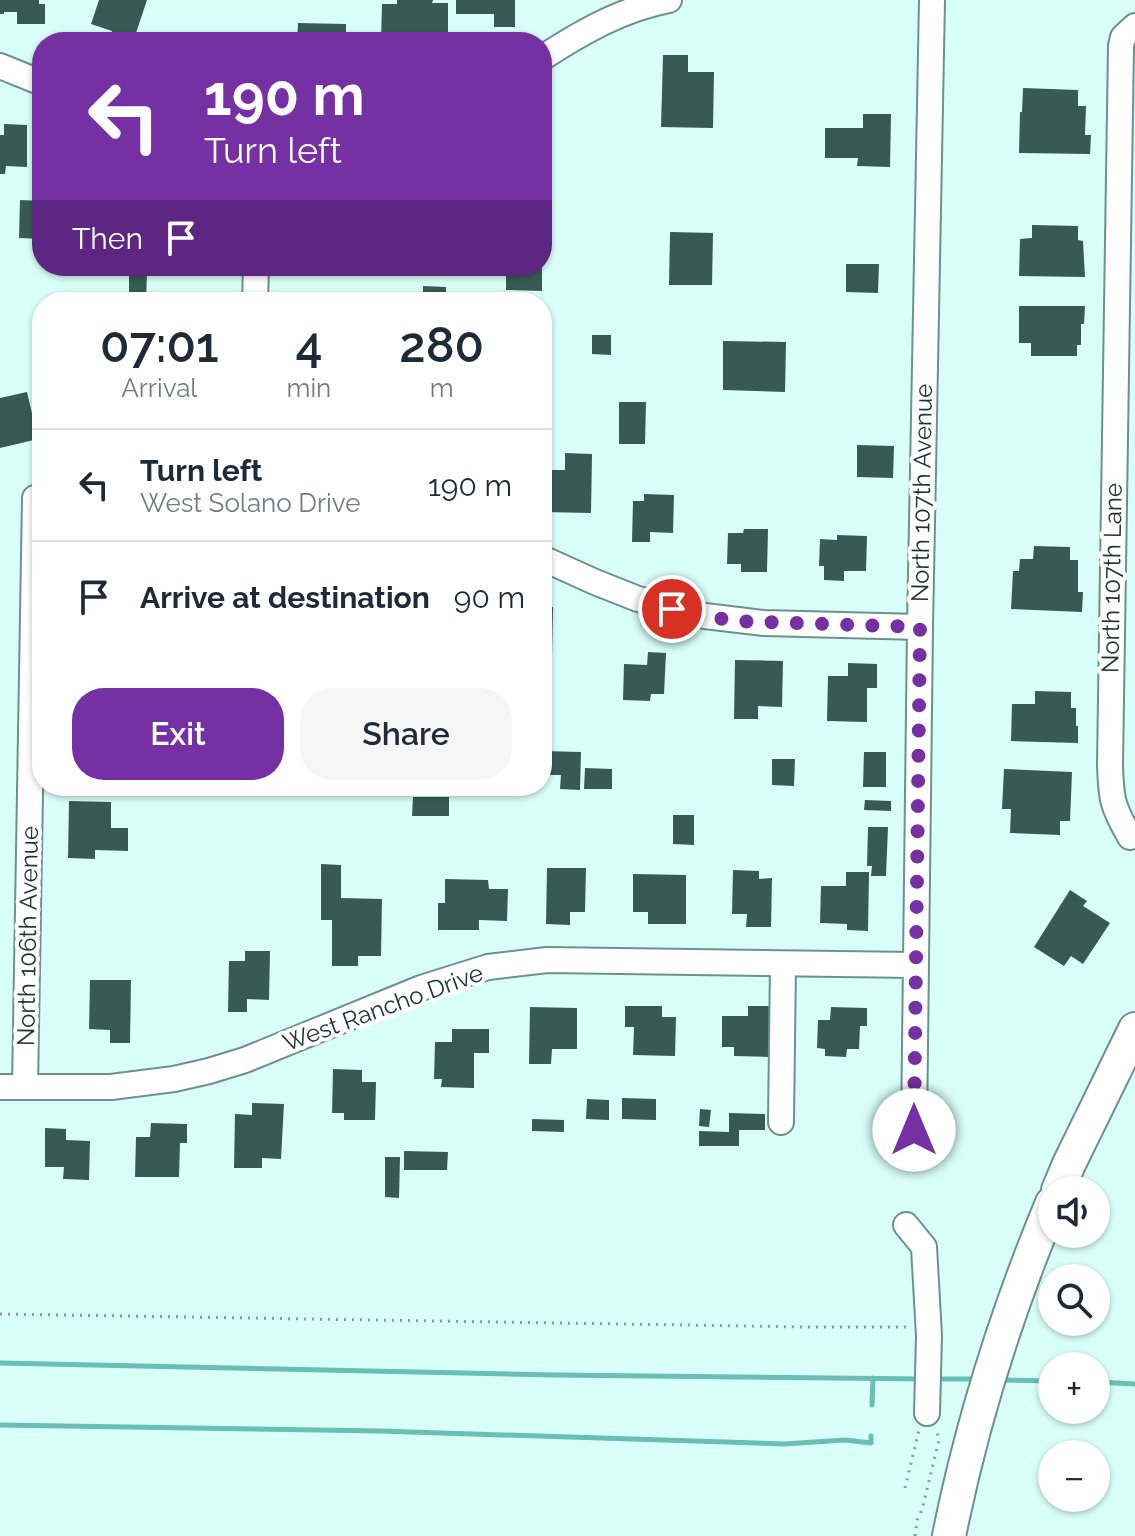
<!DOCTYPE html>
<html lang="en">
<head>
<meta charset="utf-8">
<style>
	:root { --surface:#fff; --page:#f6f6f7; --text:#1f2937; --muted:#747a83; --line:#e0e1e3; --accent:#7530a3 }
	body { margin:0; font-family:Raleway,sans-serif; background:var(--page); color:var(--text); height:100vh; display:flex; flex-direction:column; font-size:30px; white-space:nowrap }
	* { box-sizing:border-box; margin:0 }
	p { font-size:26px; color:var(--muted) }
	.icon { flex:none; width:44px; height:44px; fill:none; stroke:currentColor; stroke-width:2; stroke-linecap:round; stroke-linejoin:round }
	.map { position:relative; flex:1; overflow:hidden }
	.panel { position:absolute; left:32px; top:292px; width:520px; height:504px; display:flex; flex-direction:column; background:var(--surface); border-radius:32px; box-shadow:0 2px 6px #0004 }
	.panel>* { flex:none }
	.guide { position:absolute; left:32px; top:32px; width:520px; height:244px; border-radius:32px; box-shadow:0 2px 6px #0004; background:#7530a3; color:#fff; overflow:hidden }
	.tools { position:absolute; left:1038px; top:1176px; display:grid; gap:16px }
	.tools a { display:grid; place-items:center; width:72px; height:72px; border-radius:50%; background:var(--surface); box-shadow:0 2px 6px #0004; font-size:40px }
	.pin { position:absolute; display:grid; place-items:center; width:68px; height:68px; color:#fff; margin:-34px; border:4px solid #fff; border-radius:50%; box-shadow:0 2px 8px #0007 }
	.me { position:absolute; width:88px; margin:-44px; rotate:0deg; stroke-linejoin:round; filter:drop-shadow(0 0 6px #0008) }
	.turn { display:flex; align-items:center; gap:28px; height:168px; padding:0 40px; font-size:36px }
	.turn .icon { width:104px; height:104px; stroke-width:2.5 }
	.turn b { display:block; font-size:56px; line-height:68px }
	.then { display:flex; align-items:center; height:76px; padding:0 40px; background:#0003; gap:16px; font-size:30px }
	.eta { display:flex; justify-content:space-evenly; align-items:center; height:136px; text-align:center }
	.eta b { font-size:48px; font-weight:600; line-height:56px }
	.action { display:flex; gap:16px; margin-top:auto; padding:16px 40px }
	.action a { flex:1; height:92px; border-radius:32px; background:var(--accent); color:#fff; font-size:32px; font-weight:600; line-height:92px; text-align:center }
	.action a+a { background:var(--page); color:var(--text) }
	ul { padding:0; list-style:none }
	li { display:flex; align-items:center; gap:24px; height:112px; padding:0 40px; border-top:2px solid var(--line) }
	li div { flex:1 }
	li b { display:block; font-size:30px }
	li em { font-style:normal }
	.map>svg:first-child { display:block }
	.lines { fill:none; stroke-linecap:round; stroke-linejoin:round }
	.stream { stroke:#69bfb3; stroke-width:5 }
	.building { fill:#385a55 }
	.minor-casing { stroke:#6d918c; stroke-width:28 }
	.major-casing { stroke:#6d918c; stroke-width:36 }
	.path { stroke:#839e99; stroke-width:3; stroke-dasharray:2 6; stroke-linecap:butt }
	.minor { stroke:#fff; stroke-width:24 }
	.major { stroke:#fff; stroke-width:32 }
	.route { stroke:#7530a3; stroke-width:14; stroke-dasharray:0 25.2 }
	.labels { text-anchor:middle; stroke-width:8; stroke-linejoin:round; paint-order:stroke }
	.street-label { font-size:24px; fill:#23322f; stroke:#fff }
</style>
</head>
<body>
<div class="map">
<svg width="1135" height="1536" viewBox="0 0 1135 1536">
	<rect width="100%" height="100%" fill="#d8fff8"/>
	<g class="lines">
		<g class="stream">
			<path d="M0 1363 555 1375 923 1379"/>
			<path d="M937 1379H975"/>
			<path d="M1001 1380 1052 1381"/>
			<path d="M1096 1382 1135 1384"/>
			<path d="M872 1405 873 1378"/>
			<path d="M0 1425 380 1431 784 1444 845 1440 871 1443V1436"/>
		</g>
	</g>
	<g class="building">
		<path d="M0 0H39V4H45V24H17V12H4V14H0Z"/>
		<path d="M99 0H147L133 42H108L112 31 91 24Z"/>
		<path d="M397 0H433L432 3H448V42L404 41V42H381L382 4H397Z"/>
		<path d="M456 0H515V27H494V14H456Z"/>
		<path d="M298 23 346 24V42H297Z"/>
		<rect x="183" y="38" width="47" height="4"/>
		<path d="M663 55H688V72H714L713 128 661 127Z"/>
		<path d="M1023 88 1078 90V106H1086L1085 135H1091L1090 154 1019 153 1020 112H1022Z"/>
		<path d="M863 114H891L890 167 857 166 858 158H825V128H863Z"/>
		<path d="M4 124 27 125V167L6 166 5 174H0V135H4Z"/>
		<path d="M20 200 42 201V239L19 238Z"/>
		<path d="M1032 225 1078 226V240L1083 241 1085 277 1019 276 1020 239 1032 238Z"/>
		<path d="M670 232 713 233 712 285H669Z"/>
		<path d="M846 264H879L878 293 846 292Z"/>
		<path d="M506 266H542V291L506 290Z"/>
		<path d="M129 274H147L146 300H129Z"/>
		<path d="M423 286 446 287V302H423Z"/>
		<path d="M1019 306H1085L1084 324H1081V345H1077V356H1031V343H1019Z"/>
		<path d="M592 335H611V355L592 354Z"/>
		<path d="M723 341 786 342 785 392 723 390Z"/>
		<path d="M27 392 38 439 0 448V398Z"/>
		<path d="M619 402H646L645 444H619Z"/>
		<path d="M857 445 894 446 893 478 857 477Z"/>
		<path d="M565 453 592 454 591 513 542 512V470H565Z"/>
		<path d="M644 494 674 495 673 533 650 532V542H632L633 501H644Z"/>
		<path d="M744 529H768L767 572H741V564H727L728 533H743Z"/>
		<path d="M837 535 867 536 866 571H844V581L824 580V566H819L820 539 837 540Z"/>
		<path d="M1034 546 1070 547V560H1078V592H1083L1082 612 1011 609 1013 571H1019L1020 559H1033Z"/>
		<path d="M542 607H553L552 655H542Z"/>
		<path d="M648 652 666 653 664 694H651L650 701 623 700 624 664 647 665Z"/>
		<path d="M735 660 783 661 782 707 758 706V719H734Z"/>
		<path d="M848 663 877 664V688H867V722L827 721 828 676H848Z"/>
		<path d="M1035 691 1071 692V708H1076V726H1078V743L1011 741 1012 704H1035Z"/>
		<path d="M542 751 581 752 580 790 560 789 561 775H542Z"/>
		<path d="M864 752H886V787H863Z"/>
		<path d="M772 759H795L794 786 772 785Z"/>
		<path d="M585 768 612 769V789H584Z"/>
		<path d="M1004 769 1072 772 1070 821H1060V835L1010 833 1011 809H1002Z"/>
		<path d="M413 797H449V816H412Z"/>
		<path d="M865 800 891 801V811L864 810Z"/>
		<path d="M69 801 111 802V828H128V851L95 850V859L68 858Z"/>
		<path d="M673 815H694V845L673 844Z"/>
		<path d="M868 827H888L886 876H871L872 866H867Z"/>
		<path d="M321 864 341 865V898L382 899 381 956H358V966H332V920H321Z"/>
		<path d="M547 868H586L585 912H570V925L546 924Z"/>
		<path d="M733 870 759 871V879L772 878 771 927H746L747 914H732Z"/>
		<path d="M846 872H869L868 931 847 930V924L820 923 821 886H846Z"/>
		<path d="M633 874 686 875V924H648V912H633Z"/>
		<path d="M445 879 488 880 489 889H508L507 921 479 920V930H438V903H445Z"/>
		<path d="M1070 890 1087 901 1083 906 1110 923 1083 964 1071 956 1064 966 1034 947Z"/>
		<path d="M245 951H270L269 1000 247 999V1012H228L229 961H245Z"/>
		<path d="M90 980H131L130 1043H110V1030L89 1029Z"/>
		<path d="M625 1006H662V1017H676L675 1056 633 1055 634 1027H625Z"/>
		<path d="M748 1006H780V1027H769V1057L734 1056V1047H722V1016H748Z"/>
		<path d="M530 1007 577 1008V1049H552L551 1064H529Z"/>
		<path d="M831 1007 867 1008V1026H860L859 1049H847L846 1057 825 1056V1049L817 1048 818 1020H830Z"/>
		<path d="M452 1029H489V1053H474V1088L441 1087 442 1079H434L435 1042H452Z"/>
		<path d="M333 1069 362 1070V1082H376L375 1120H344V1113H332Z"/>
		<path d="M622 1098 656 1099V1120L622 1119Z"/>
		<path d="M587 1099 609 1100V1120L586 1119Z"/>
		<path d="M252 1103 284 1104 281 1159 262 1158V1168H234L235 1114 252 1115Z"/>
		<path d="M700 1109 711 1110 709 1127 699 1126Z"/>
		<path d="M729 1113 765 1114V1130H739V1146H699V1131L729 1132Z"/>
		<path d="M532 1119 564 1120V1132L532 1131Z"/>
		<path d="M151 1123 187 1124V1143H180L179 1177H135L136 1137H150Z"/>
		<path d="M45 1128 66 1129V1140L90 1141 89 1180 63 1179 64 1167H45Z"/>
		<path d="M404 1151 448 1152 447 1170H404Z"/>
		<path d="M385 1157H400L399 1198 385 1197Z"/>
	</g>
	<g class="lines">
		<g class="minor-casing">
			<g id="minor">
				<path d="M542 58C582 32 622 9 669 0"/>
				<path d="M0 66 42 83"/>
				<path d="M255 302 256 266"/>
				<path d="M542 558 595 582 638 599 705 616 764 623 920 627"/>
				<path d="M1130 837C1112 806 1111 799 1110 764L1121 46 1123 37 1135 26"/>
				<path d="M0 1087H111L174 1079 209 1071 245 1060 421 988 488 967 547 960 915 965"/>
				<path d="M25 1087 35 498H42"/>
				<path d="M781 1122 783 964"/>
				<path d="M914 1130 920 627 932 0"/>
				<path d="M906 1225 924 1247 929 1336 927 1413"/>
			</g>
		</g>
		<g class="major-casing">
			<g id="major">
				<path d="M1058 1190 1069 1164 1135 1029"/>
				<path d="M949 1536C972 1421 1007 1311 1052 1203"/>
			</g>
		</g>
		<g class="path">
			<path d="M0 1314 807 1327H908"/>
			<path d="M905 1488 919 1430"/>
			<path d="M915 1536 917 1520 922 1510 939 1440 937 1432"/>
		</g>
		<use href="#minor" class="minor"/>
		<use href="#major" class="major"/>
	</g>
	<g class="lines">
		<path class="route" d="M672 609 733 621 920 627 914 1130"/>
	</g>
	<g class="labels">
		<g class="street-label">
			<text transform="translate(922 493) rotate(-89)" y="8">North 107th Avenue</text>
			<text transform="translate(1112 578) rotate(-89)" y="8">North 107th Lane</text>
			<text transform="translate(28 936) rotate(-89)" y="8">North 106th Avenue</text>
			<text transform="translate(383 1008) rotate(-20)" y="8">West Rancho Drive</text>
		</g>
	</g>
</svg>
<div class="tools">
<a><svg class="icon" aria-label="sound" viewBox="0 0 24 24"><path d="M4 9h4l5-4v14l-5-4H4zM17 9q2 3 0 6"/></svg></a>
<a><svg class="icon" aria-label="search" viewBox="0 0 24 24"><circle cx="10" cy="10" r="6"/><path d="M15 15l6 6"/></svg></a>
<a>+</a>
<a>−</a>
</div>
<div class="pin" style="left:672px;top:609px;background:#d93025"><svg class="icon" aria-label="arrive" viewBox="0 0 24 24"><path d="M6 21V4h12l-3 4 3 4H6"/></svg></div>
<svg class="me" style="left:914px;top:1130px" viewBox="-20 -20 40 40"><circle r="19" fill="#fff"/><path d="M0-13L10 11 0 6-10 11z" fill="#7530a3"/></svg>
<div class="guide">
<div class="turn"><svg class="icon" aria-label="left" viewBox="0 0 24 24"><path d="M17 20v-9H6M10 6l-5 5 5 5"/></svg><div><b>190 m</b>Turn left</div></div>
<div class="then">Then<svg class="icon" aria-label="arrive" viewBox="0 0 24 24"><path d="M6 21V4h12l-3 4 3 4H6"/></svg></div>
</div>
<section class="panel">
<div class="eta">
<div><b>07:01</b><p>Arrival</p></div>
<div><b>4</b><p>min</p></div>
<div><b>280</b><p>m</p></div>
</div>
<ul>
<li><svg class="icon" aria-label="left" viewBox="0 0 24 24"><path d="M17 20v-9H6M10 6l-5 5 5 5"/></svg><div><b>Turn left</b><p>West Solano Drive</p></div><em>190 m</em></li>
<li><svg class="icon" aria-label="arrive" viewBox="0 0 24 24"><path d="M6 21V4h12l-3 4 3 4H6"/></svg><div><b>Arrive at destination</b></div><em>90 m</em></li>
</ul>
<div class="action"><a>Exit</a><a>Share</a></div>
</section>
</div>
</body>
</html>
